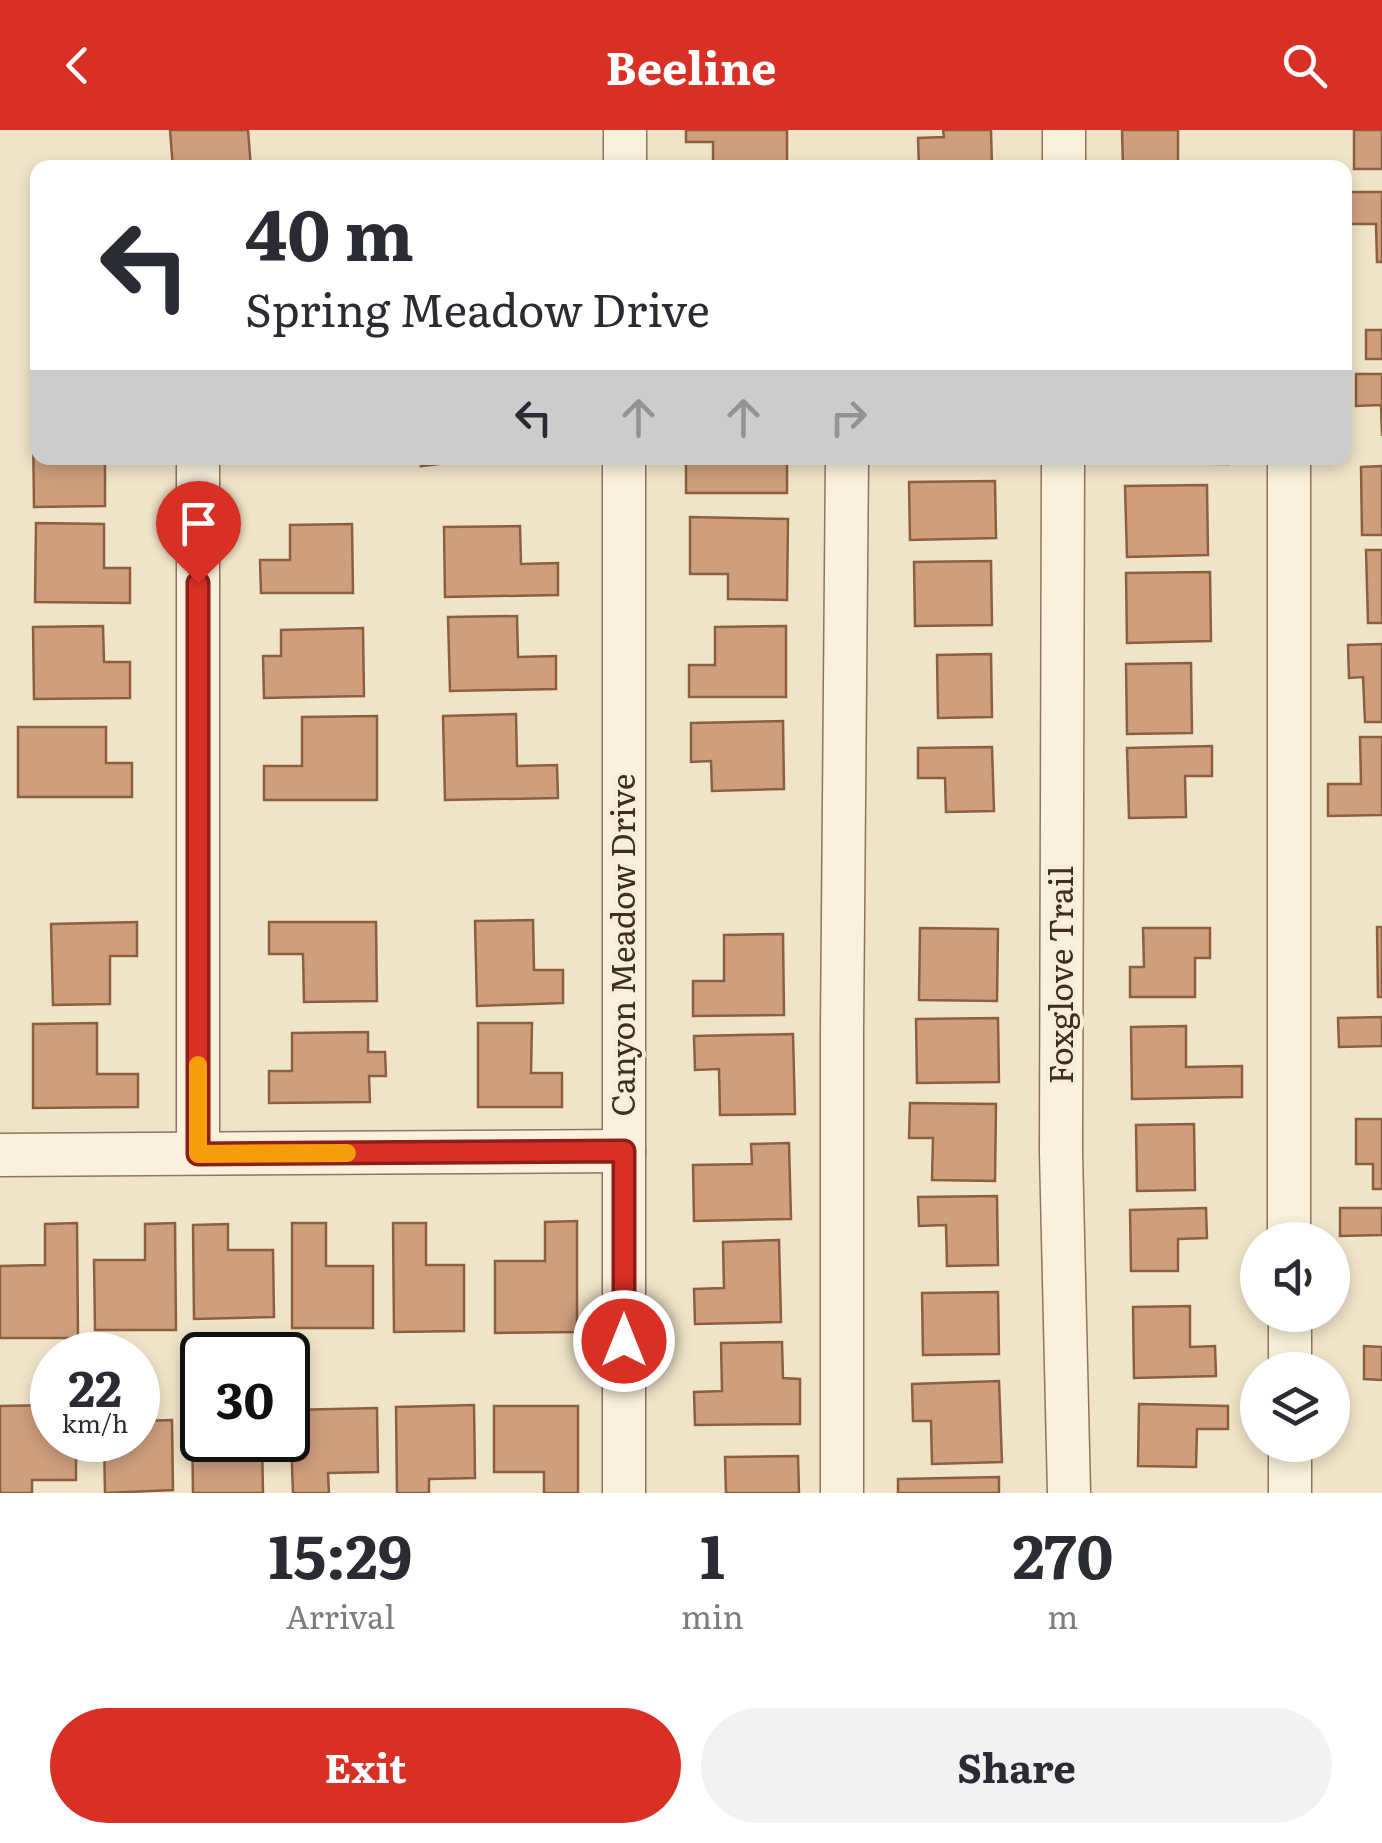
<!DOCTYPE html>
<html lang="en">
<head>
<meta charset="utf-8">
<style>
	:root { --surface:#fff; --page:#f2f2f3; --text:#2b2b33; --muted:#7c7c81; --accent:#d93025 }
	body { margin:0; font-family:Literata,serif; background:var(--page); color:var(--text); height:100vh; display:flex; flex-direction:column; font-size:38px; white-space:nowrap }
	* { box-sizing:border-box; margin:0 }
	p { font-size:32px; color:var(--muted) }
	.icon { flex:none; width:55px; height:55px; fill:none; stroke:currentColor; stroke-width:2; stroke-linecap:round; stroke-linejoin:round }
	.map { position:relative; height:1363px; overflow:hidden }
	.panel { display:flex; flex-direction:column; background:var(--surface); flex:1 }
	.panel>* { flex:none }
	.hud { position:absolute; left:30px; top:30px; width:1322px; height:305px; border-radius:20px; box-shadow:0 5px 15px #0003; background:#fff; color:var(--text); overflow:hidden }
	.tools { position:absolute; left:1240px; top:1092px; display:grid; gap:20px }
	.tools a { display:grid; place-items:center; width:110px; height:110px; border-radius:50%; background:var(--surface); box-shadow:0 5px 15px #0003; font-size:50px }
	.speed { position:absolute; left:30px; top:1202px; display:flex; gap:20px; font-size:50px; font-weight:700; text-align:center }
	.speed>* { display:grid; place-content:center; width:130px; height:130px; border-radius:50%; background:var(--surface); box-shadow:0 5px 15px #0003; line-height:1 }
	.speed small { font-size:25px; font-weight:400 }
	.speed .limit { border:5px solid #111; border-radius:15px; background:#fff; color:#111 }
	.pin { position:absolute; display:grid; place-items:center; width:85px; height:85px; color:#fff; margin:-102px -42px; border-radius:50% 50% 50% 0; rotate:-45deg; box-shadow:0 0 10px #0007 }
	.pin .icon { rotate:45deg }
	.me { position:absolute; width:110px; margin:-55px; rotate:0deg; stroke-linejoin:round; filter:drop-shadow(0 0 8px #0008) }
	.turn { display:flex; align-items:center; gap:35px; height:210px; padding:0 50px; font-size:45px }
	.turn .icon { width:130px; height:130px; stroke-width:2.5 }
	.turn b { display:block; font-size:70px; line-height:85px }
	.lanes { display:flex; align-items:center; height:95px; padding:0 50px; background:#0003; justify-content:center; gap:50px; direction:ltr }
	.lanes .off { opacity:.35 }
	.eta { display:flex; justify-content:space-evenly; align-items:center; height:170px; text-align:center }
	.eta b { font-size:60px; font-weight:700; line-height:70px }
	.button { display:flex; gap:20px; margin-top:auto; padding:20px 50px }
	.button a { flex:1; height:115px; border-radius:60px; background:var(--accent); color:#fff; font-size:40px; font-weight:700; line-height:115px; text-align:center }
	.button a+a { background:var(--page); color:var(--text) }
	header { display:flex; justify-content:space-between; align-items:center; height:130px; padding:0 50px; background:var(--accent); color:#fff; font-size:45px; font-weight:700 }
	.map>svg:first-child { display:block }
	.building { fill:#cf9f7d; stroke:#8d5f41; stroke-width:2.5 }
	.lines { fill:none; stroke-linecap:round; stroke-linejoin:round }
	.minor-casing { stroke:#8d765c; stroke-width:45 }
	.minor { stroke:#faf1dc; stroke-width:42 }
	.route-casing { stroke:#8d1f18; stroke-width:25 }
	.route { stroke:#d93025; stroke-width:18 }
	.slow { stroke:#f59e0b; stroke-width:18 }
	.labels { text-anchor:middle; stroke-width:8; stroke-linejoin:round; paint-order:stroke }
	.street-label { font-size:32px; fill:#3d2e20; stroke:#f7eed8 }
</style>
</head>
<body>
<header><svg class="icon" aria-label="back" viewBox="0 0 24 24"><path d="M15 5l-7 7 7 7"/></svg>Beeline<svg class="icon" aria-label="search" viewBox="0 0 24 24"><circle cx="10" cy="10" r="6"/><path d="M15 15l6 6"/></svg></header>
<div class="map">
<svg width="1382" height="1363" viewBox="0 0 1382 1363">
	<rect width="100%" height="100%" fill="#f0e4c8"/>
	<g class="building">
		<path d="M170 0H248L251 38H173Z"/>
		<path d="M686 0H787V38H713V12H686Z"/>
		<path d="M943 0H991L992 38H919L918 8 944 7Z"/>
		<path d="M1122 0H1178V38H1123Z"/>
		<rect x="1354" y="0" width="28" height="39"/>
		<path d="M1348 62H1382V132H1377L1376 94H1349Z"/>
		<rect x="1366" y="200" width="16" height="29"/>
		<path d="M1356 244H1382V306L1381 275 1356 276Z"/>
		<path d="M33 295H38V328H130H105V376L34 377Z"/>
		<path d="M420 328H465V331L421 336Z"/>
		<path d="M714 328H787V363H686V330Z"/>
		<path d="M930 328H995V332L930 333Z"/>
		<path d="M1124 328H1228V334L1124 333Z"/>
		<path d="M1382 336V405H1362L1361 337Z"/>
		<path d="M995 351 996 408 910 410 909 352Z"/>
		<path d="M1207 355 1208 425 1127 427 1125 356Z"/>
		<path d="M690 387 788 389 787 470 728 469V444H690Z"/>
		<path d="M36 393 104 394V438H130V473L35 472Z"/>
		<path d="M352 394 353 463H261L260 430H290V395Z"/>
		<path d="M520 396 521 434 558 433V465L445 467 444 397Z"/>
		<path d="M1366 420H1382V493H1368Z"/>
		<path d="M991 431 992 495 915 496 914 432Z"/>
		<path d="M1210 442 1211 511 1127 513 1126 443Z"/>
		<path d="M517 486 518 527 556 526V559L450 561 448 487Z"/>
		<path d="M103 496 104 532H130V568L34 569 33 497Z"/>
		<path d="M786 496V567H689V535H715V497Z"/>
		<path d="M363 498 364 566 264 568 263 526H281V500Z"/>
		<path d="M1382 514V592H1365L1363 547 1349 548 1348 515Z"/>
		<path d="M991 524 992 587 938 588 937 525Z"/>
		<path d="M1191 533 1192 603 1127 604 1126 534Z"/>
		<path d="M516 584 517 636 557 635 558 668 445 670 443 586Z"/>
		<path d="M377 586V670H264V636H302V587Z"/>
		<path d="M783 591 784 659 712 661 711 631 691 632V593Z"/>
		<path d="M18 597H106V633H132V667H18Z"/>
		<path d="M1360 607H1382V685L1328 686V654H1361Z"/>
		<path d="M1212 616V646H1185L1186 687 1129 688 1127 618Z"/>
		<path d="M992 617 994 681 946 682 945 648H918V618Z"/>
		<path d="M533 790 534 840H563V873L477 876 475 791Z"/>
		<path d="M137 792V826H110V874L53 875 51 794Z"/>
		<path d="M269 792H376L377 871 304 872 303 824H269Z"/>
		<path d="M1377 797H1382V867H1378Z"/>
		<path d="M920 798 998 799 997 871 919 870Z"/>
		<path d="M1143 798H1210V828H1195V867H1130V837H1144Z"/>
		<path d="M783 804 784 885 693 886V851H724V805Z"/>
		<path d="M1382 887V916L1339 917 1338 888Z"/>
		<path d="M998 888 999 952 917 953 916 889Z"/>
		<path d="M97 893V944H138V977L33 978V894Z"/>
		<path d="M478 893H532L531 943H562V977H478Z"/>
		<path d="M1186 896V937L1242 936V967L1132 969 1131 897Z"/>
		<path d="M368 902V922H385L386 946H369L370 972 269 973V941H292V903Z"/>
		<path d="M793 904 795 984 720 985 719 939 695 940 694 906Z"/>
		<path d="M910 973 996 974 995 1051 932 1050 933 1008H909Z"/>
		<path d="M1356 989H1382V1059H1373V1034H1356Z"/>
		<path d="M1194 994 1195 1060 1137 1061 1136 995Z"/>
		<path d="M789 1013 791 1089 694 1091 693 1035 752 1034 751 1014Z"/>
		<path d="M997 1066 998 1135 947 1136 946 1095 919 1096 918 1067Z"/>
		<path d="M1206 1078 1207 1108 1178 1109V1141H1131L1130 1080Z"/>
		<path d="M1340 1078H1382V1105L1340 1106Z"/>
		<path d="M577 1091V1202L495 1203V1131H545V1092Z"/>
		<path d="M77 1093 78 1208H0V1136L45 1135V1094Z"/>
		<path d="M175 1093 176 1200H95L94 1130H145V1094Z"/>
		<path d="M292 1093H326V1136H373V1198H292Z"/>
		<path d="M393 1093H426V1135H464V1201L394 1202Z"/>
		<path d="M228 1094V1120H273L274 1187 194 1189 193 1095Z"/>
		<path d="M779 1110 781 1192 695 1194 694 1159 724 1158 723 1112Z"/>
		<path d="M998 1162 999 1224 923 1225 922 1163Z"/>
		<path d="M1190 1176V1217L1215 1216 1216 1246 1134 1248 1133 1177Z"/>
		<path d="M782 1212 783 1248 800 1249V1294L695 1295 694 1262 722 1261 721 1213Z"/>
		<path d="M1364 1216 1382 1217V1250L1364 1249Z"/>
		<path d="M999 1251 1002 1332 932 1334 931 1291H913L912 1254Z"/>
		<path d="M1139 1274 1228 1276V1299H1197L1196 1337 1138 1336Z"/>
		<path d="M52 1275V1310H76V1350H32V1363H0V1276Z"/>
		<path d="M474 1275 475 1348 429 1349V1363H397L396 1277Z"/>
		<path d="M494 1276H578V1363H544V1342H494Z"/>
		<path d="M377 1278 378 1342 328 1343 329 1363H293L290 1280Z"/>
		<path d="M192 1287H202V1310H262L263 1363H193Z"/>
		<path d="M172 1290 173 1360 105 1363 104 1310H138V1291Z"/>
		<path d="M798 1326 799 1363H726L725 1327Z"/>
		<path d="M999 1347V1363H898V1349Z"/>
	</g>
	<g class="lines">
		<g class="minor-casing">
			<g id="minor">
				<path d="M625 38V0"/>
				<path d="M1064 38V0"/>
				<path d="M198 328V1023"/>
				<path d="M1063 328 1061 1022 1069 1363"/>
				<path d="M1289 328V1110"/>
				<path d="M0 1025 624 1021"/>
				<path d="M1290 1185V1240"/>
				<path d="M1290 1315V1363"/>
				<path d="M624 1363V328"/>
				<path d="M842 1363V900L847 328"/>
			</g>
		</g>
		<use href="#minor" class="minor"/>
	</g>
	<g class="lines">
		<g class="route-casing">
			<path id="route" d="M198 453V1024L624 1021V1211"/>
		</g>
		<use href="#route" class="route"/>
		<path class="slow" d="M198 935V1024L347 1023"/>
	</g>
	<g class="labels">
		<g class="street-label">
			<text transform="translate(624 815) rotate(-90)" y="11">Canyon Meadow Drive</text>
			<text transform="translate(1062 845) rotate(-90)" y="11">Foxglove Trail</text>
		</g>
	</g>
</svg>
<div class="tools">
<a><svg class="icon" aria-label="sound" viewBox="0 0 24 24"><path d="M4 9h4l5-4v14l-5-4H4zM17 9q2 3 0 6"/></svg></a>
<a><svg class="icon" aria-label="layers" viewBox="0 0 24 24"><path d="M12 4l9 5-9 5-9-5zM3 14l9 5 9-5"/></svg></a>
</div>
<div class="speed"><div>22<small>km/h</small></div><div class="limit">30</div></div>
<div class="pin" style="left:198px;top:453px;background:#d93025"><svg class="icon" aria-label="arrive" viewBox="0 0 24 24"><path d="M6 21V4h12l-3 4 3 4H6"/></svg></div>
<svg class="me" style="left:624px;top:1211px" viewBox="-20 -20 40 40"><circle r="17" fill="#d93025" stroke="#fff" stroke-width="3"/><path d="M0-11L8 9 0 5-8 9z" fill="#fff"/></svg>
<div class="hud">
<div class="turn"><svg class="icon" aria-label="left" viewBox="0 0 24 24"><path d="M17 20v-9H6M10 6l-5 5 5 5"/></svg><div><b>40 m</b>Spring Meadow Drive</div></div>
<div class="lanes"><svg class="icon" aria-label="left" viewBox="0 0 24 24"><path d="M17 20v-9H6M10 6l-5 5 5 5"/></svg><svg class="icon off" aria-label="ahead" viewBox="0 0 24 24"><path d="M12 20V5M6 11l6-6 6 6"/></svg><svg class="icon off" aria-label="ahead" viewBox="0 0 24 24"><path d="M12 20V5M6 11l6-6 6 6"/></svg><svg class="icon off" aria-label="right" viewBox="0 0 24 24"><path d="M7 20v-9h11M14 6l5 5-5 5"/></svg></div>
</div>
</div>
<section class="panel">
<div class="eta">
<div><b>15:29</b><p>Arrival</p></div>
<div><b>1</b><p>min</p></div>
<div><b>270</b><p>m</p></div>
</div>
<div class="button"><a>Exit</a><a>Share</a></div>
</section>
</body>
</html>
